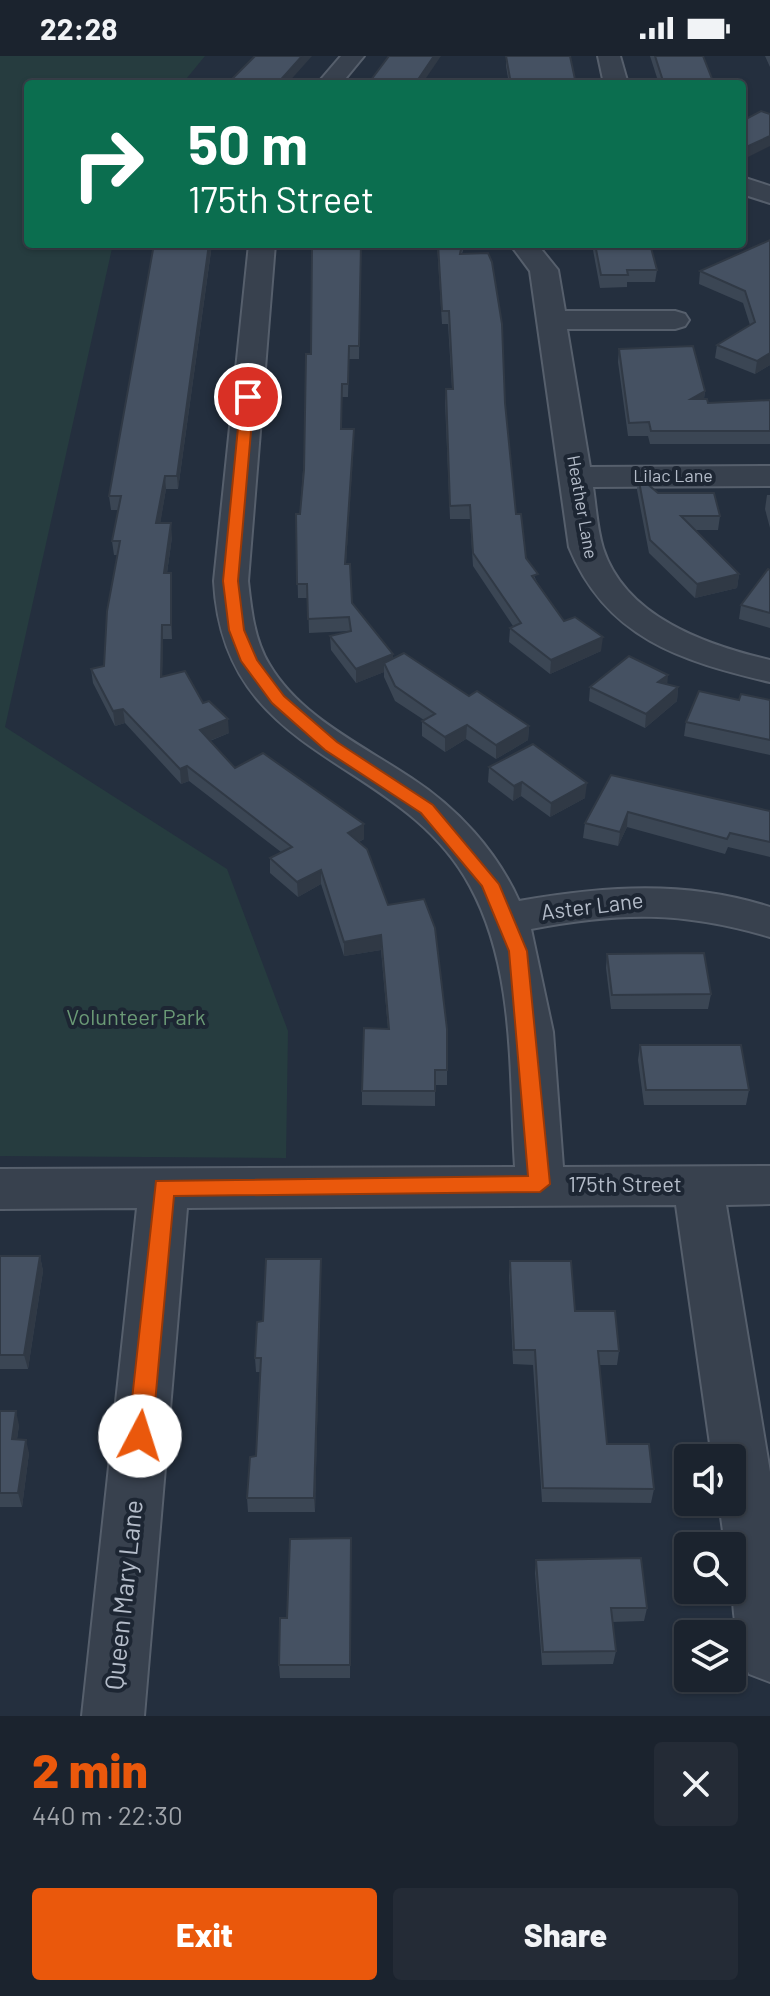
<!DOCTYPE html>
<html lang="en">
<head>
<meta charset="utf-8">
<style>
	:root { --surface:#1b232e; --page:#242b36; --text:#f1f3f6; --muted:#a0a4aa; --line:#39404a; --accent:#ea580c }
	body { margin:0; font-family:Barlow,sans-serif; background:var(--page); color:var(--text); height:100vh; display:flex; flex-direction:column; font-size:30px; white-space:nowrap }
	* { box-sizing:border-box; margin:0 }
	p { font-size:26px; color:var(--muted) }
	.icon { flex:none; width:44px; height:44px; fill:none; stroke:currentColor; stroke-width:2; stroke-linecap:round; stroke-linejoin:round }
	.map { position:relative; height:1660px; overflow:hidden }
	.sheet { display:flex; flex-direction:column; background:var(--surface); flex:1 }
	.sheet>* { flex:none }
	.hud { position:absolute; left:24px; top:24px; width:722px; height:168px; border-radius:8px; box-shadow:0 2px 6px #0004,0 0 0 2px var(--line); background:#0b6e4f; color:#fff; overflow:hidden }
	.tools { position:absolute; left:674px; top:1388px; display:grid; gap:16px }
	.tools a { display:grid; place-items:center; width:72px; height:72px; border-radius:8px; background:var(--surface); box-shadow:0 2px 6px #0004,0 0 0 2px var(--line); font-size:40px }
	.pin { position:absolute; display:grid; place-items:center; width:68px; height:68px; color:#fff; margin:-34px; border:4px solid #fff; border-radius:50%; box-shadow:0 2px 8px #0007 }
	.me { position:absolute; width:88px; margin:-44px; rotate:5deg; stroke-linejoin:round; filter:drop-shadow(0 0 6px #0008) }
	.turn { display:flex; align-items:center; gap:28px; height:168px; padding:0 32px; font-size:36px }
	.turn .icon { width:104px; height:104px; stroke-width:2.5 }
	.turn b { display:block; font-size:56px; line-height:68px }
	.round { display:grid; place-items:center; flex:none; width:84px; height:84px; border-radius:8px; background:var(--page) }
	.head { display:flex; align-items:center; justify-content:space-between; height:136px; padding:0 32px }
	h1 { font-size:48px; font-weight:800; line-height:60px; color:var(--accent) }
	.button { display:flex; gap:16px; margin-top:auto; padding:16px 32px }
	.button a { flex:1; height:92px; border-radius:8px; background:var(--accent); color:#fff; font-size:32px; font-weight:800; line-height:92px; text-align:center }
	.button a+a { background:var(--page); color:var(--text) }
	.status { display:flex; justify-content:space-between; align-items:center; height:56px; padding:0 40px; background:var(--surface); direction:ltr }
	.status svg { height:22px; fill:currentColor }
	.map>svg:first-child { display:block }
	.green { fill:#263c3f }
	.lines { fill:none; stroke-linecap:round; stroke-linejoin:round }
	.minor-casing { stroke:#565f6c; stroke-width:4 }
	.minor { fill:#38414e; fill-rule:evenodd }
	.wall { fill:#3b4654 }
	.shaded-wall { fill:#303945 }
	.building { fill:#455162; stroke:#303945; stroke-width:2 }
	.route { fill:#ea580c; stroke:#983908; stroke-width:2 }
	.labels { text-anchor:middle; stroke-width:8; stroke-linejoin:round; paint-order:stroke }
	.far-street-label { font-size:18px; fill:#b4bcc9; stroke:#1d2633 }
	.street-label { font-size:22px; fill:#b4bcc9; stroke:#1d2633 }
	.park-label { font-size:22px; fill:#6b9a76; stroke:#1d2633 }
	.near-street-label { font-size:26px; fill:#b4bcc9; stroke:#1d2633 }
</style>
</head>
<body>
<div class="status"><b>22:28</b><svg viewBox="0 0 49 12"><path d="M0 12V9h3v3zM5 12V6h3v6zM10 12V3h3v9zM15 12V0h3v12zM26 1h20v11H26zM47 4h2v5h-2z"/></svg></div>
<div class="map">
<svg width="770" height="1660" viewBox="0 0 770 1660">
	<rect width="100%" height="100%" fill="#242f3e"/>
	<path class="green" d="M0 0H205L182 28H28V188H113L5 671 227 813 288 975 286 1102 0 1100Z"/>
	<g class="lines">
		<g class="minor-casing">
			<g id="minor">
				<path d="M341 0H364L341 28H317Z"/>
				<path d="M598 0H620L628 28H604Z"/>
				<path d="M742 121 770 130V147L742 138Z"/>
				<path d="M249 188H275L248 525C251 553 254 583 269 608 300 661 362 689 411 722 457 752 496 794 519 845 605 830 686 824 770 851V881C682 855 621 856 531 873L553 976 563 1111 770 1110V1148L726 1149 770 1416V1626L749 1618C731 1576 732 1533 732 1490H725L719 1446H732V1402H712L676 1149 187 1152 144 1660H82L137 1152 0 1153V1113L515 1111C509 1019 516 914 470 830 399 698 223 707 214 525Z"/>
				<path d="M510 188H537L558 214 565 255H675L685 258 689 264 685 270 675 273H567L590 411 770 410V430L593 431C596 450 597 473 603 492 625 561 706 589 770 604V626C681 605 606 582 569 491L530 215Z"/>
			</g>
		</g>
		<use href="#minor" class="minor"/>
	</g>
	<g class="wall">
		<path d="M506 0 576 28H509L506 10Z"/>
		<path d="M650 0H703L714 28H659Z"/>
		<path d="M765 0H770V11Z"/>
		<path d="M770 184V309L755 318 715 302 717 289 750 269 743 247 699 228 700 215Z"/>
		<path d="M154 188H212L178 433H166L160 467 172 481 167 517 172 531V583H163L162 621 203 647 229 677 210 685 235 712 364 783 359 786 447 1014V1029H435V1050L362 1049V1035L388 973 381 894 344 900 321 828 298 841 270 817V802L281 796 189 725 181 728 125 667 115 670 93 627 91 613 104 610 118 499H114L112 485 118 454H111L109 440Z"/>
		<path d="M361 188 359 303H349L348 341H342L341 373H354L346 508 352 547 393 603 529 670 528 684 496 703 466 683 445 696 422 680V665L424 664 395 645 384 621V616L356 627 331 594 330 580 350 575 309 577 308 542H298L296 458H300L311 298Z"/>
		<path d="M437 188H465L462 198 505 347 516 458 526 502 537 526 564 565 601 595 550 618 509 586 510 572 513 570 473 510 470 463H450L445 346 446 333H452L448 268H442Z"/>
		<path d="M593 188H657L656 192 651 191 657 214 655 226H627V231L600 232 593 194Z"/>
		<path d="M619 293 705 335 704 343 708 347 770 344V388H650L648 380H628L618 306Z"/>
		<path d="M638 420 658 437 720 460 718 474H695L739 518 737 532 695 542 649 497 637 434Z"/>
		<path d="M767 439H770V472L765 453Z"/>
		<path d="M770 514V572L739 563 741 549Z"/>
		<path d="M667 628 678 631 677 645 645 672 589 645 590 631Z"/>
		<path d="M739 644H770V699L684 680 686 666Z"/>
		<path d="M489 711 585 742 550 761 521 740 513 745 488 726Z"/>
		<path d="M611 719 770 755V801L728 791 725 798 627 771 618 790 583 782 585 767Z"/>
		<path d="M607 898 711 938 708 953H611L606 912Z"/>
		<path d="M640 989 749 1034 746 1049H644L638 1004Z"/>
		<path d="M0 1200H40L43 1215 28 1313H0Z"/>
		<path d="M321 1203 315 1456H248L247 1442 256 1400 260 1316H256L255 1302 263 1265Z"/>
		<path d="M510 1205 575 1255 619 1295 617 1309H599L607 1388 654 1433 651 1447 542 1446 533 1309 513 1308 509 1220Z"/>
		<path d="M0 1355 19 1369 17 1383 29 1397 22 1451H0Z"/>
		<path d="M351 1482 350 1622H280L279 1609 287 1562Z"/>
		<path d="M536 1504 647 1552 644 1565 612 1566 616 1595 613 1608 542 1609 535 1517Z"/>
	</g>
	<g class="shaded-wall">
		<path d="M302 0H312L287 28H277Z"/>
		<path d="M434 0H441L422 28H415Z"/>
		<path d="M770 80V90L742 104V93Z"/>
		<path d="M209 188H212L178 433 177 420Z"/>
		<path d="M770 297V309L755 318 757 305Z"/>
		<path d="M705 335 703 348 691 343Z"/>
		<path d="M354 373V387L345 522V508Z"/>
		<path d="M165 420 166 433 158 481 156 467Z"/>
		<path d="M171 467 172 481 165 531 164 517Z"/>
		<path d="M171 517 172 531V583L171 569Z"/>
		<path d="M739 518 737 532 695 542 697 528Z"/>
		<path d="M162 569 163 583 162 636 161 621Z"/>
		<path d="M603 581 601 595 550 618 551 604Z"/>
		<path d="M393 598V613L384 607V616L356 627V613Z"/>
		<path d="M668 619 667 633 658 626Z"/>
		<path d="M678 631 677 645 645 672 646 658Z"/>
		<path d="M123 653 125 667 115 670 113 655Z"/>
		<path d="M228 663 229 677 201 688 200 674Z"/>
		<path d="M467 669 466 683 445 696V681Z"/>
		<path d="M529 670 528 684 496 703V689Z"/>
		<path d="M187 710 189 725 181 728 180 713Z"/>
		<path d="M522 726 521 740 513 745 514 730Z"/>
		<path d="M587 727 585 742 550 761 551 747Z"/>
		<path d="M628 756 627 771 618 790 620 776Z"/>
		<path d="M364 768V783L348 791V777Z"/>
		<path d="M321 814V828L298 841 297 826Z"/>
		<path d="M381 879V894L344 900V886Z"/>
		<path d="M40 1200 43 1215 28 1313 24 1299Z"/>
		<path d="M321 1203V1217L315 1456 314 1442Z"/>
		<path d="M16 1355 19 1369 15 1397 12 1383Z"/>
		<path d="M26 1384 29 1397 22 1451 18 1437Z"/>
	</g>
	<g class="building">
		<path d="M255 0H302L277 28H227Z"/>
		<path d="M389 0H434L415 28H368Z"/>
		<path d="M506 0H570L576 28H511Z"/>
		<path d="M655 0H703L714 28H664Z"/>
		<path d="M761 55 770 58V80L742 93V65Z"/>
		<path d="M770 184V297L757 305 717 289 755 266 745 235 700 215Z"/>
		<path d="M154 188H209L177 420H165L156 467H171L164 517H171V569H162L161 621 185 615 203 647 209 645 228 663 200 674 235 712 263 697 364 768 348 777 367 793 388 849 424 843 435 872 447 973V1014H435V1035H362L364 972 389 973 381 879 344 886 321 814 297 826 270 802 292 791 187 710 180 713 123 653 113 655 91 613 104 610 107 555 120 485H112L121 440H109Z"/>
		<path d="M312 188H361L359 290H349L348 328H342L341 373H354L345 508H350L352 547 393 598 356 613 330 580 351 575 349 561 308 563 307 528H297L296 458H300L304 414 306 298H311Z"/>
		<path d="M438 188H462L460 198 488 197 492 206 502 268 505 347 516 458H521L526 502 538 518 532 520 564 565 575 561 603 581 551 604 510 572 521 567 473 497 470 449 450 450 446 333H453L449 255H442Z"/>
		<path d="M595 188H650L657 214H627L628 219H601Z"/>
		<path d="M693 290 705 335 691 343H707L708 347 770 344V375H651L649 366 629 367 619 293Z"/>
		<path d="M638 420 658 437H714L720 460H681L739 518 697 528 650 484Z"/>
		<path d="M768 513 770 514V557L741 549Z"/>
		<path d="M404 597 469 640 477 635 529 670 496 689 467 669 445 681 422 665 435 658 395 630 384 607Z"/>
		<path d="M629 600 668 619 658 626 678 631 646 658 590 631Z"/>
		<path d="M699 635 739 644 741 638 770 644V684L686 666Z"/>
		<path d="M533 688 587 727 551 747 522 726 514 730 489 711Z"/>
		<path d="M611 719 770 755V786L730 777 727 783 628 756 620 776 585 767Z"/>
		<path d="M704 897 711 938 612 939 607 898Z"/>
		<path d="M640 989H741L749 1034H646Z"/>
		<path d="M0 1200H40L24 1299H0Z"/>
		<path d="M266 1203H321L314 1442H247L250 1401 256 1400 261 1302H255L257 1266 263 1265Z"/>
		<path d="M510 1205H571L575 1255H615L619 1295H598L607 1388H649L654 1433 543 1432 535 1294H514Z"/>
		<path d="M0 1355H16L12 1383 26 1384 18 1437H0Z"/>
		<path d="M351 1482 350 1609H279L280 1562H287L290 1483Z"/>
		<path d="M641 1502 647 1552H611L616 1595 543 1596 536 1504Z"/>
	</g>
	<path class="route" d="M248 337 254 341 238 525 244 574 257 604 284 640 337 686 433 749 499 828 527 895 550 1128 540 1136 174 1140 152 1380 148 1388 140 1391 132 1388 128 1380 156 1125 528 1120 509 895 482 830 421 757 325 694 272 647 241 605 229 574 223 525 241 341Z"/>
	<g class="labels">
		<g class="far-street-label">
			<text x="673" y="426">Lilac Lane</text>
			<text transform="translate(582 451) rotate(80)" y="6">Heather Lane</text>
		</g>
		<g class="street-label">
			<text transform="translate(592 850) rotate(-7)" y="8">Aster Lane</text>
			<text x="625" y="1136">175th Street</text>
		</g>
		<g class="park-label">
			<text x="136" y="969">Volunteer Park</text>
		</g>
		<g class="near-street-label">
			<text transform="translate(124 1539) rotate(-84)" y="9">Queen Mary Lane</text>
		</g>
	</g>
</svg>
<div class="tools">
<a><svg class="icon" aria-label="sound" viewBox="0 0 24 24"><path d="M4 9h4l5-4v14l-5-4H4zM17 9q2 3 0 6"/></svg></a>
<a><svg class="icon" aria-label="search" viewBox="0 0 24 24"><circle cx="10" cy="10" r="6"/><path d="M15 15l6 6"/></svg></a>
<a><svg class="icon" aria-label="layers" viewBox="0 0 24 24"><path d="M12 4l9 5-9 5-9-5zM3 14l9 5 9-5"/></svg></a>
</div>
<div class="pin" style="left:248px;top:341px;background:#d93025"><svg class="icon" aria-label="arrive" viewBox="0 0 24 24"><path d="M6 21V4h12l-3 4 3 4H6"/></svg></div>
<svg class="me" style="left:140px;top:1380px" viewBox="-20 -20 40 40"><circle r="19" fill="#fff"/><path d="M0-13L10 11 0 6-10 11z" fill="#ea580c"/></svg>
<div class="hud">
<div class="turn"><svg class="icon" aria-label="right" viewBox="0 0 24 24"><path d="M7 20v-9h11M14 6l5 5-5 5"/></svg><div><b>50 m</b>175th Street</div></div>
</div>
</div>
<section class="sheet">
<div class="head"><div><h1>2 min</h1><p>440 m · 22:30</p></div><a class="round"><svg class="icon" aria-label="close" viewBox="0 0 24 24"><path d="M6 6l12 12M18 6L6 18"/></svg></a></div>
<div class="button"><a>Exit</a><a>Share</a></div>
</section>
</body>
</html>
